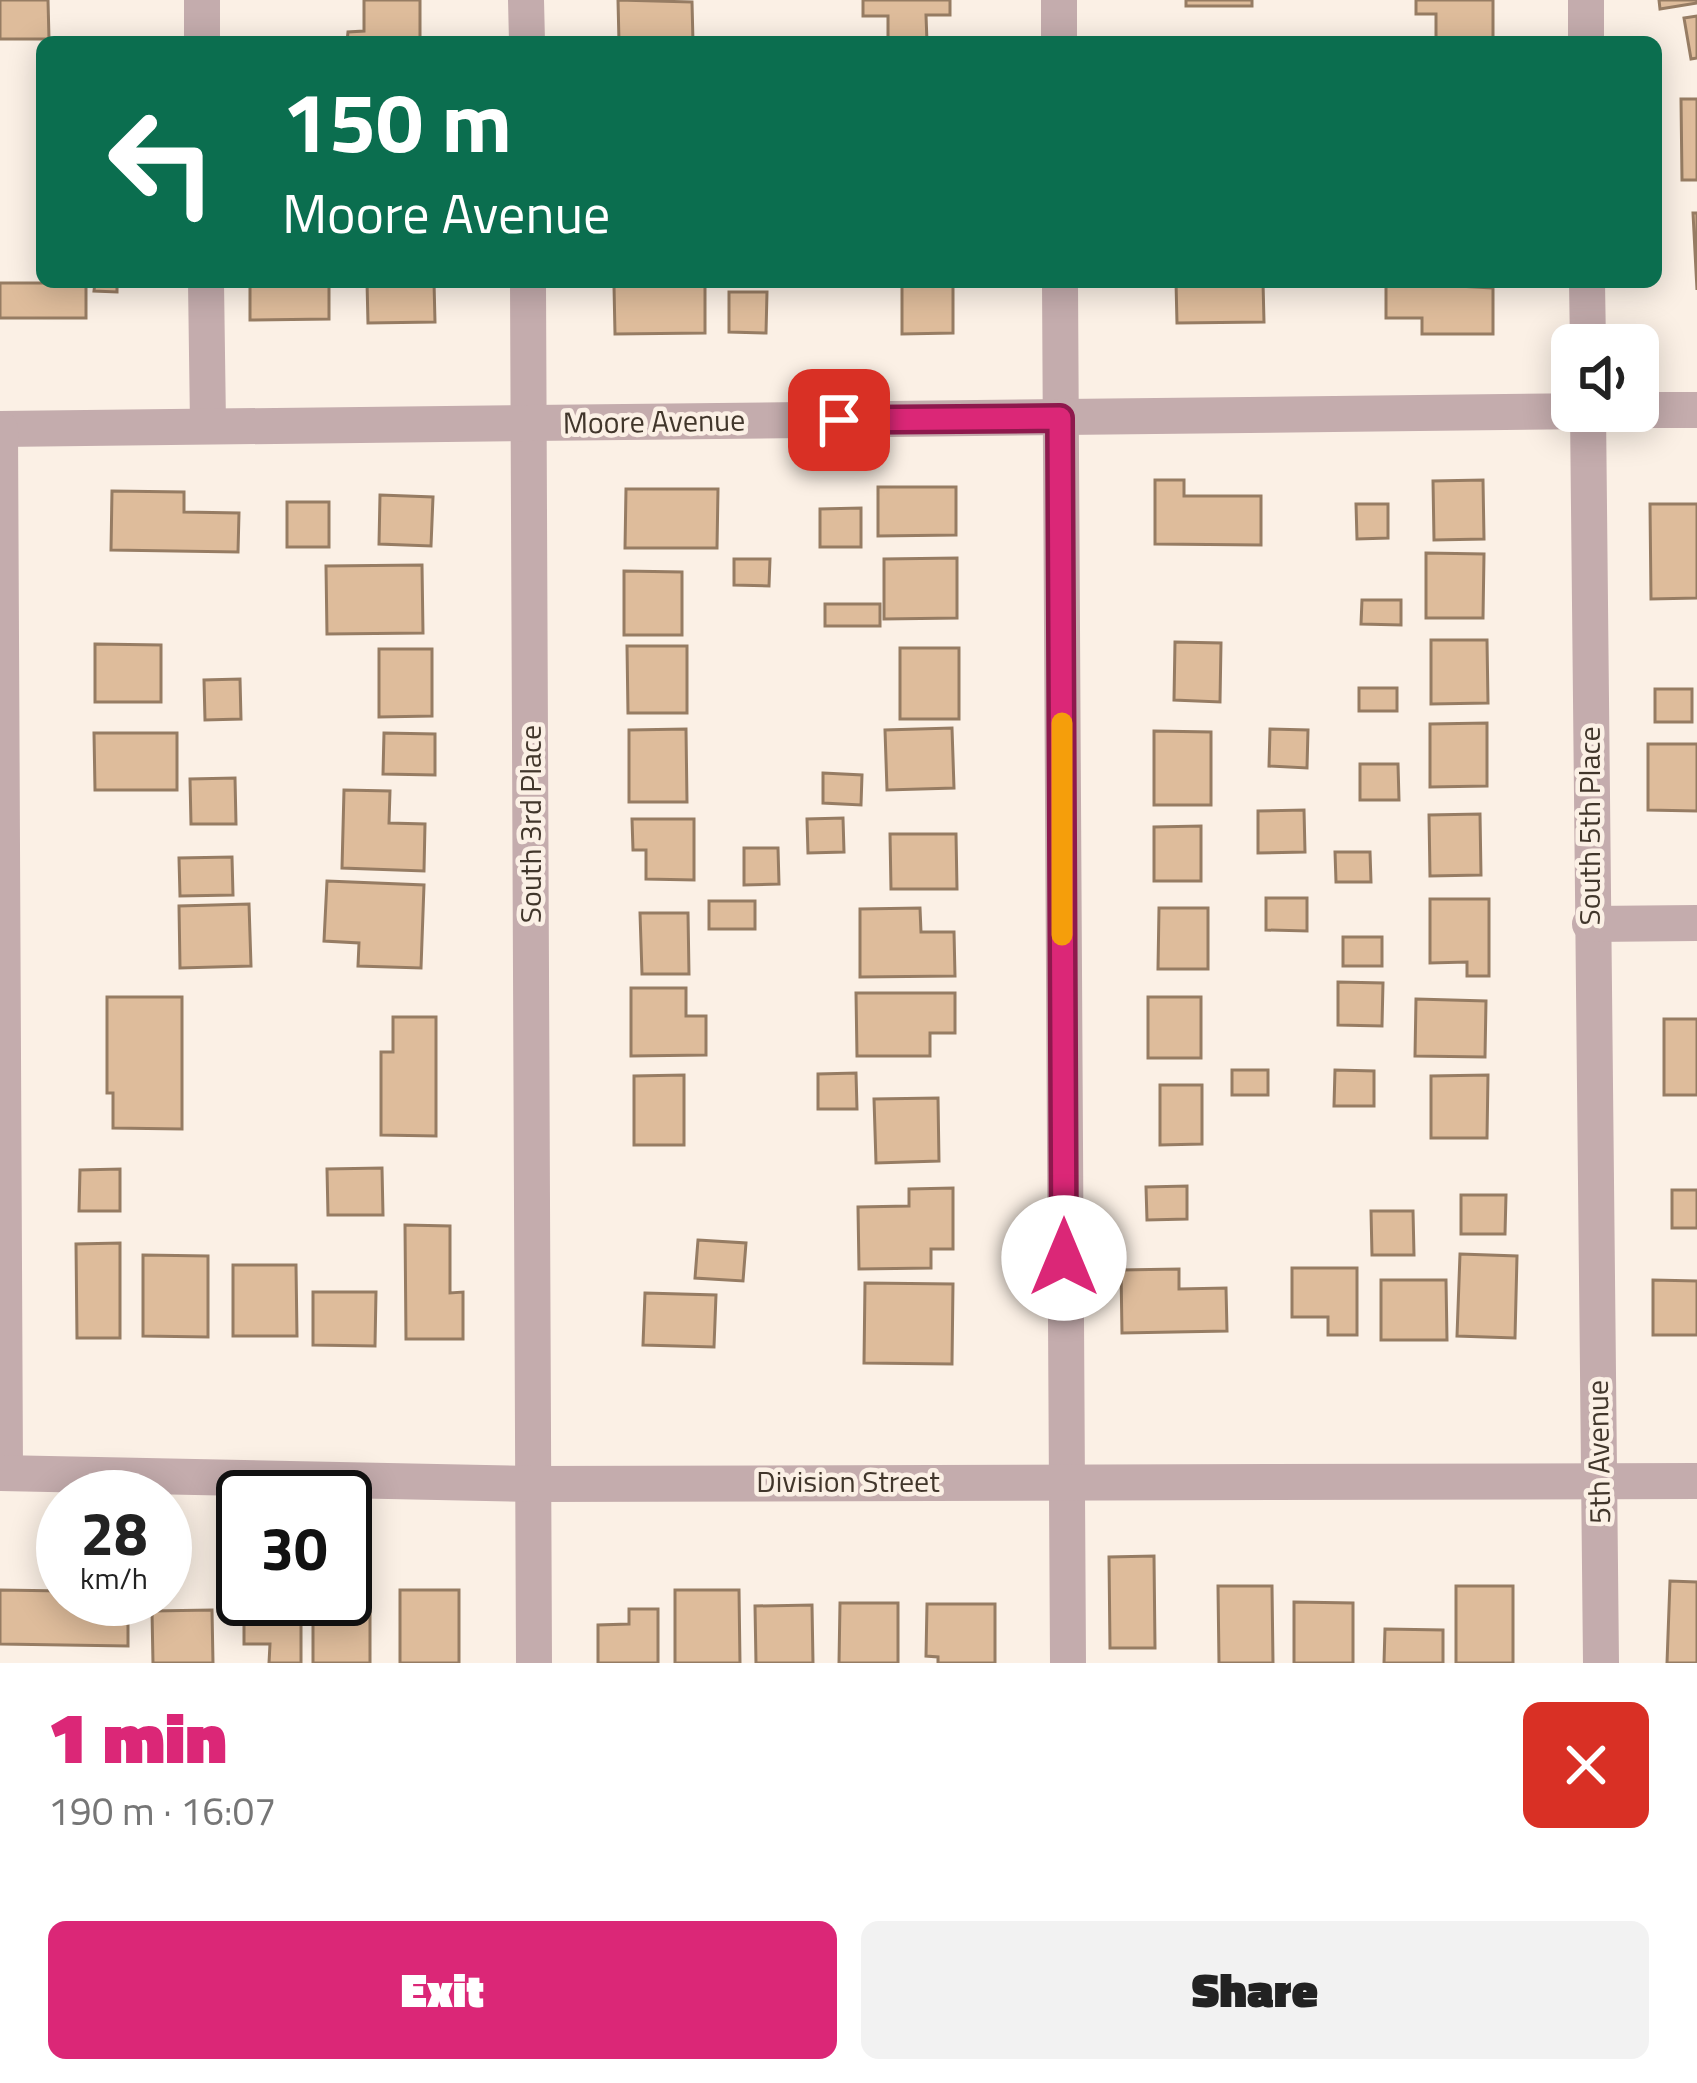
<!DOCTYPE html>
<html lang="en">
<head>
<meta charset="utf-8">
<style>
	:root { --surface:#fff; --page:#f2f2f2; --text:#222; --muted:#767676; --accent:#db2777 }
	body { margin:0; font-family:"Titillium Web",sans-serif; background:var(--page); color:var(--text); height:100vh; display:flex; flex-direction:column; font-size:45px; white-space:nowrap }
	* { box-sizing:border-box; margin:0 }
	p { font-size:39px; color:var(--muted) }
	.icon { flex:none; width:66px; height:66px; fill:none; stroke:currentColor; stroke-width:2; stroke-linecap:round; stroke-linejoin:round }
	.map { position:relative; height:1663px; overflow:hidden }
	.panel { display:flex; flex-direction:column; background:var(--surface); flex:1 }
	.panel>* { flex:none }
	.top-card { position:absolute; left:36px; top:36px; width:1626px; height:252px; border-radius:18px; box-shadow:0 6px 30px #0003; background:#0b6e4f; color:#fff; overflow:hidden }
	.fabs { position:absolute; left:1551px; top:324px; display:grid; gap:24px }
	.fabs a { display:grid; place-items:center; width:108px; height:108px; border-radius:18px; background:var(--surface); box-shadow:0 6px 30px #0003; font-size:60px }
	.speed { position:absolute; left:36px; top:1470px; display:flex; gap:24px; font-size:60px; font-weight:700; text-align:center }
	.speed>* { display:grid; place-content:center; width:156px; height:156px; border-radius:50%; background:var(--surface); box-shadow:0 6px 30px #0003; line-height:1 }
	.speed small { font-size:30px; font-weight:400 }
	.speed .limit { border:6px solid #111; border-radius:18px; background:#fff; color:#111 }
	.pin { position:absolute; display:grid; place-items:center; width:102px; height:102px; color:#fff; margin:-51px; border-radius:24px; box-shadow:0 6px 18px #0006 }
	.me { position:absolute; width:132px; margin:-66px; rotate:0deg; stroke-linejoin:round; filter:drop-shadow(0 0 9px #0008) }
	.turn { display:flex; align-items:center; gap:42px; height:252px; padding:0 48px; font-size:54px }
	.turn .icon { width:156px; height:156px; stroke-width:2.5 }
	.turn b { display:block; font-size:84px; line-height:102px }
	.round { display:grid; place-items:center; flex:none; width:126px; height:126px; border-radius:18px; background:var(--page) }
	.overview { display:flex; align-items:center; justify-content:space-between; height:204px; padding:0 48px }
	h1 { font-size:72px; font-weight:800; line-height:90px; color:var(--accent) }
	.action { display:flex; gap:24px; margin-top:auto; padding:24px 48px }
	.action a { flex:1; height:138px; border-radius:18px; background:var(--accent); color:#fff; font-size:48px; font-weight:800; line-height:138px; text-align:center }
	.action a+a { background:var(--page); color:var(--text) }
	.map>svg:first-child { display:block }
	.building { fill:#debc9b; stroke:#967c63; stroke-width:3 }
	.lines { fill:none; stroke-linecap:round; stroke-linejoin:round }
	.minor { stroke:#c4acad; stroke-width:36 }
	.route-casing { stroke:#8e194d; stroke-width:30 }
	.route { stroke:#db2777; stroke-width:21 }
	.slow { stroke:#f59e0b; stroke-width:21 }
	.labels { text-anchor:middle; stroke-width:9; stroke-linejoin:round; paint-order:stroke }
	.street-label { font-size:30px; fill:#41362b; stroke:#fbf0e5 }
</style>
</head>
<body>
<div class="map">
<svg width="1697" height="1663" viewBox="0 0 1697 1663">
	<rect width="100%" height="100%" fill="#fbf0e5"/>
	<g class="building">
		<path d="M0 0H48L49 39H0Z"/>
		<path d="M364 0H420V42H347L348 32 364 31Z"/>
		<path d="M618 0 692 2 693 42H619Z"/>
		<path d="M863 0H950V15H926L927 42H888V16H863Z"/>
		<rect x="1186" y="0" width="66" height="6"/>
		<path d="M1416 0H1493V39L1436 40V14H1416Z"/>
		<path d="M1659 0H1697V3L1660 9Z"/>
		<path d="M1697 16V58L1691 59 1684 18Z"/>
		<path d="M1681 99H1697V180H1682Z"/>
		<path d="M1693 213H1697V290Z"/>
		<path d="M95 282H117V292L94 291Z"/>
		<path d="M250 282H329V319L250 320Z"/>
		<path d="M367 282H434L435 322 368 323Z"/>
		<path d="M902 282H953V333L902 334Z"/>
		<path d="M1176 282H1263L1264 322 1177 323Z"/>
		<path d="M1386 282 1493 288V334H1422V318H1386Z"/>
		<rect x="0" y="283" width="86" height="35"/>
		<path d="M705 285V333L615 334 614 286Z"/>
		<path d="M729 292H767L766 333 729 332Z"/>
		<path d="M1155 480H1184V496H1261V545L1155 544Z"/>
		<path d="M1483 480 1484 539 1434 540 1433 481Z"/>
		<path d="M878 487H956V535L878 536Z"/>
		<path d="M626 489H718L717 548H625Z"/>
		<path d="M112 491 184 492V512L239 513 238 552 111 550Z"/>
		<path d="M380 495 433 497 431 546 379 544Z"/>
		<rect x="287" y="502" width="42" height="45"/>
		<path d="M1356 504H1388V538L1357 539Z"/>
		<path d="M1650 504H1697V598L1651 599Z"/>
		<path d="M861 508V547H820V509Z"/>
		<path d="M1426 553 1484 554 1483 618H1426Z"/>
		<path d="M957 558V618L884 619V559Z"/>
		<path d="M734 559H770L769 586 734 585Z"/>
		<path d="M422 565 423 633 327 634 326 566Z"/>
		<path d="M624 571 682 572V635H624Z"/>
		<path d="M1362 600H1401V625L1361 624Z"/>
		<rect x="825" y="604" width="55" height="22"/>
		<path d="M1431 640H1487L1488 703 1431 704Z"/>
		<path d="M1175 642 1221 643 1220 702 1174 700Z"/>
		<path d="M95 644 161 645V702H95Z"/>
		<path d="M627 646H687V713H628Z"/>
		<rect x="900" y="648" width="59" height="71"/>
		<path d="M379 649H432V716L379 717Z"/>
		<path d="M240 679 241 719 205 720 204 680Z"/>
		<rect x="1359" y="688" width="38" height="23"/>
		<rect x="1655" y="689" width="37" height="33"/>
		<path d="M1487 723V786L1430 787V724Z"/>
		<path d="M952 728 954 788 887 790 885 730Z"/>
		<path d="M686 729 687 802H629V730Z"/>
		<path d="M1270 729 1308 730 1307 768 1269 766Z"/>
		<path d="M1154 731 1211 732V805H1154Z"/>
		<path d="M94 733H177V790H95Z"/>
		<path d="M384 733 435 734V775L383 774Z"/>
		<path d="M1648 744H1697V811L1648 810Z"/>
		<path d="M1360 764H1398L1399 800H1360Z"/>
		<path d="M823 773 862 775 861 805 823 803Z"/>
		<path d="M235 778 236 824H191L190 779Z"/>
		<path d="M344 790 390 791 389 823 425 824 424 871 342 868Z"/>
		<path d="M1304 810 1305 852 1258 853V811Z"/>
		<path d="M1480 814 1481 875 1430 876 1429 815Z"/>
		<path d="M843 818 844 852 808 853 807 819Z"/>
		<path d="M632 819H694V880L646 879V850H633Z"/>
		<path d="M1201 826V881H1154V827Z"/>
		<path d="M890 834H956L957 889H891Z"/>
		<path d="M744 848H778L779 884 744 885Z"/>
		<path d="M1335 852H1370L1371 882H1336Z"/>
		<path d="M232 857 233 895 180 896 179 858Z"/>
		<path d="M327 881 424 885 421 968 358 966 359 943 324 941Z"/>
		<path d="M1266 898H1307V931L1266 930Z"/>
		<path d="M1430 899H1489V976H1467V962L1430 963Z"/>
		<rect x="709" y="901" width="46" height="28"/>
		<path d="M249 904 251 966 180 968 179 906Z"/>
		<path d="M920 908 921 932H954L955 976 860 977V909Z"/>
		<path d="M1159 908H1208V969H1158Z"/>
		<path d="M640 913H688L689 974H642Z"/>
		<rect x="1343" y="937" width="39" height="29"/>
		<path d="M1338 982 1383 983 1382 1026 1338 1025Z"/>
		<path d="M631 988H686V1016H706V1055L631 1056Z"/>
		<path d="M856 993H955V1033H930V1056H857Z"/>
		<path d="M107 997H182V1129L113 1128V1093H107Z"/>
		<rect x="1148" y="997" width="53" height="61"/>
		<path d="M1416 999 1486 1001 1485 1057 1415 1056Z"/>
		<path d="M393 1017H436V1136L381 1135V1052H393Z"/>
		<rect x="1664" y="1019" width="33" height="76"/>
		<rect x="1232" y="1070" width="36" height="25"/>
		<path d="M1335 1070 1374 1071V1106H1334Z"/>
		<path d="M856 1073 857 1109H818V1074Z"/>
		<path d="M684 1075V1145H634V1076Z"/>
		<path d="M1488 1075 1487 1138H1431V1076Z"/>
		<path d="M1160 1085H1202V1144L1160 1145Z"/>
		<path d="M938 1098 939 1161 876 1163 874 1099Z"/>
		<path d="M382 1168 383 1215H328L327 1169Z"/>
		<path d="M120 1169V1211H79L80 1170Z"/>
		<path d="M1187 1186V1219L1147 1220 1146 1187Z"/>
		<path d="M953 1188V1249H931V1268L859 1269 858 1207 909 1206V1189Z"/>
		<rect x="1672" y="1190" width="25" height="38"/>
		<path d="M1461 1195H1506L1505 1234H1461Z"/>
		<path d="M1371 1211H1413L1414 1255H1372Z"/>
		<path d="M405 1225 450 1226V1293L463 1292V1339H406Z"/>
		<path d="M698 1240 746 1243 743 1281 695 1278Z"/>
		<path d="M120 1243V1338H77L76 1244Z"/>
		<path d="M1460 1254 1517 1256 1515 1338 1457 1336Z"/>
		<path d="M143 1255 208 1256V1337L143 1336Z"/>
		<path d="M233 1265H296L297 1336H233Z"/>
		<path d="M1292 1268H1357V1335H1328V1317H1292Z"/>
		<path d="M1179 1269V1289L1226 1288 1227 1331 1122 1333 1121 1270Z"/>
		<path d="M1381 1280H1446L1447 1340H1381Z"/>
		<path d="M1653 1280 1697 1281V1335H1653Z"/>
		<path d="M865 1283 953 1284 952 1364 864 1363Z"/>
		<path d="M313 1292H376L375 1346 313 1345Z"/>
		<path d="M645 1293 716 1295 714 1347 643 1345Z"/>
		<path d="M1154 1556 1155 1648H1110L1109 1557Z"/>
		<path d="M1670 1581 1697 1582V1663H1667Z"/>
		<path d="M1218 1586H1272L1273 1663H1219Z"/>
		<rect x="1456" y="1586" width="57" height="77"/>
		<path d="M0 1590 63 1591V1599H128V1646L0 1644Z"/>
		<rect x="400" y="1590" width="59" height="73"/>
		<path d="M675 1590H739L740 1663H675Z"/>
		<path d="M345 1591H370V1663H313V1599H345Z"/>
		<path d="M244 1599H301V1663H269L270 1644H244Z"/>
		<path d="M1294 1602 1353 1603V1663H1294Z"/>
		<path d="M840 1603H898V1663H839Z"/>
		<path d="M927 1604H995V1663H938V1657L926 1656Z"/>
		<path d="M812 1605 813 1663H756L755 1606Z"/>
		<path d="M629 1609H658V1663H598V1625L629 1624Z"/>
		<path d="M212 1610 213 1663H153L152 1611Z"/>
		<path d="M1385 1629 1443 1630V1663H1384Z"/>
	</g>
	<g class="lines">
		<g class="minor">
			<path d="M202 0V42"/>
			<path d="M526 0 527 42"/>
			<path d="M1059 0V42"/>
			<path d="M1586 0V42"/>
			<path d="M206 282 208 425"/>
			<path d="M528 282 534 1663"/>
			<path d="M1060 282 1068 1663"/>
			<path d="M1587 282 1588 345"/>
			<path d="M1638 410H1697"/>
			<path d="M1588 411 1601 1663"/>
			<path d="M0 429 1596 411"/>
			<path d="M0 429 5 1473"/>
			<path d="M1590 924 1697 923"/>
			<path d="M0 1473 533 1484 1697 1481"/>
		</g>
	</g>
	<g class="lines">
		<g class="route-casing">
			<path id="route" d="M839 420 1060 418 1064 1258"/>
		</g>
		<use href="#route" class="route"/>
		<path class="slow" d="M1062 723V935"/>
	</g>
	<g class="labels">
		<g class="street-label">
			<text transform="translate(654 422) rotate(-1)" y="10">Moore Avenue</text>
			<text transform="translate(531 824) rotate(-90)" y="10">South 3rd Place</text>
			<text transform="translate(1590 826) rotate(-90)" y="10">South 5th Place</text>
			<text transform="translate(1599 1452) rotate(-91)" y="10">5th Avenue</text>
			<text x="848" y="1492">Division Street</text>
		</g>
	</g>
</svg>
<div class="fabs">
<a><svg class="icon" aria-label="sound" viewBox="0 0 24 24"><path d="M4 9h4l5-4v14l-5-4H4zM17 9q2 3 0 6"/></svg></a>
</div>
<div class="speed"><div>28<small>km/h</small></div><div class="limit">30</div></div>
<div class="pin" style="left:839px;top:420px;background:#d93025"><svg class="icon" aria-label="arrive" viewBox="0 0 24 24"><path d="M6 21V4h12l-3 4 3 4H6"/></svg></div>
<svg class="me" style="left:1064px;top:1258px" viewBox="-20 -20 40 40"><circle r="19" fill="#fff"/><path d="M0-13L10 11 0 6-10 11z" fill="#db2777"/></svg>
<div class="top-card">
<div class="turn"><svg class="icon" aria-label="left" viewBox="0 0 24 24"><path d="M17 20v-9H6M10 6l-5 5 5 5"/></svg><div><b>150 m</b>Moore Avenue</div></div>
</div>
</div>
<section class="panel">
<div class="overview"><div><h1>1 min</h1><p>190 m · 16:07</p></div><a class="round" style="background:#d93025;color:#fff"><svg class="icon" aria-label="close" viewBox="0 0 24 24"><path d="M6 6l12 12M18 6L6 18"/></svg></a></div>
<div class="action"><a>Exit</a><a>Share</a></div>
</section>
</body>
</html>
